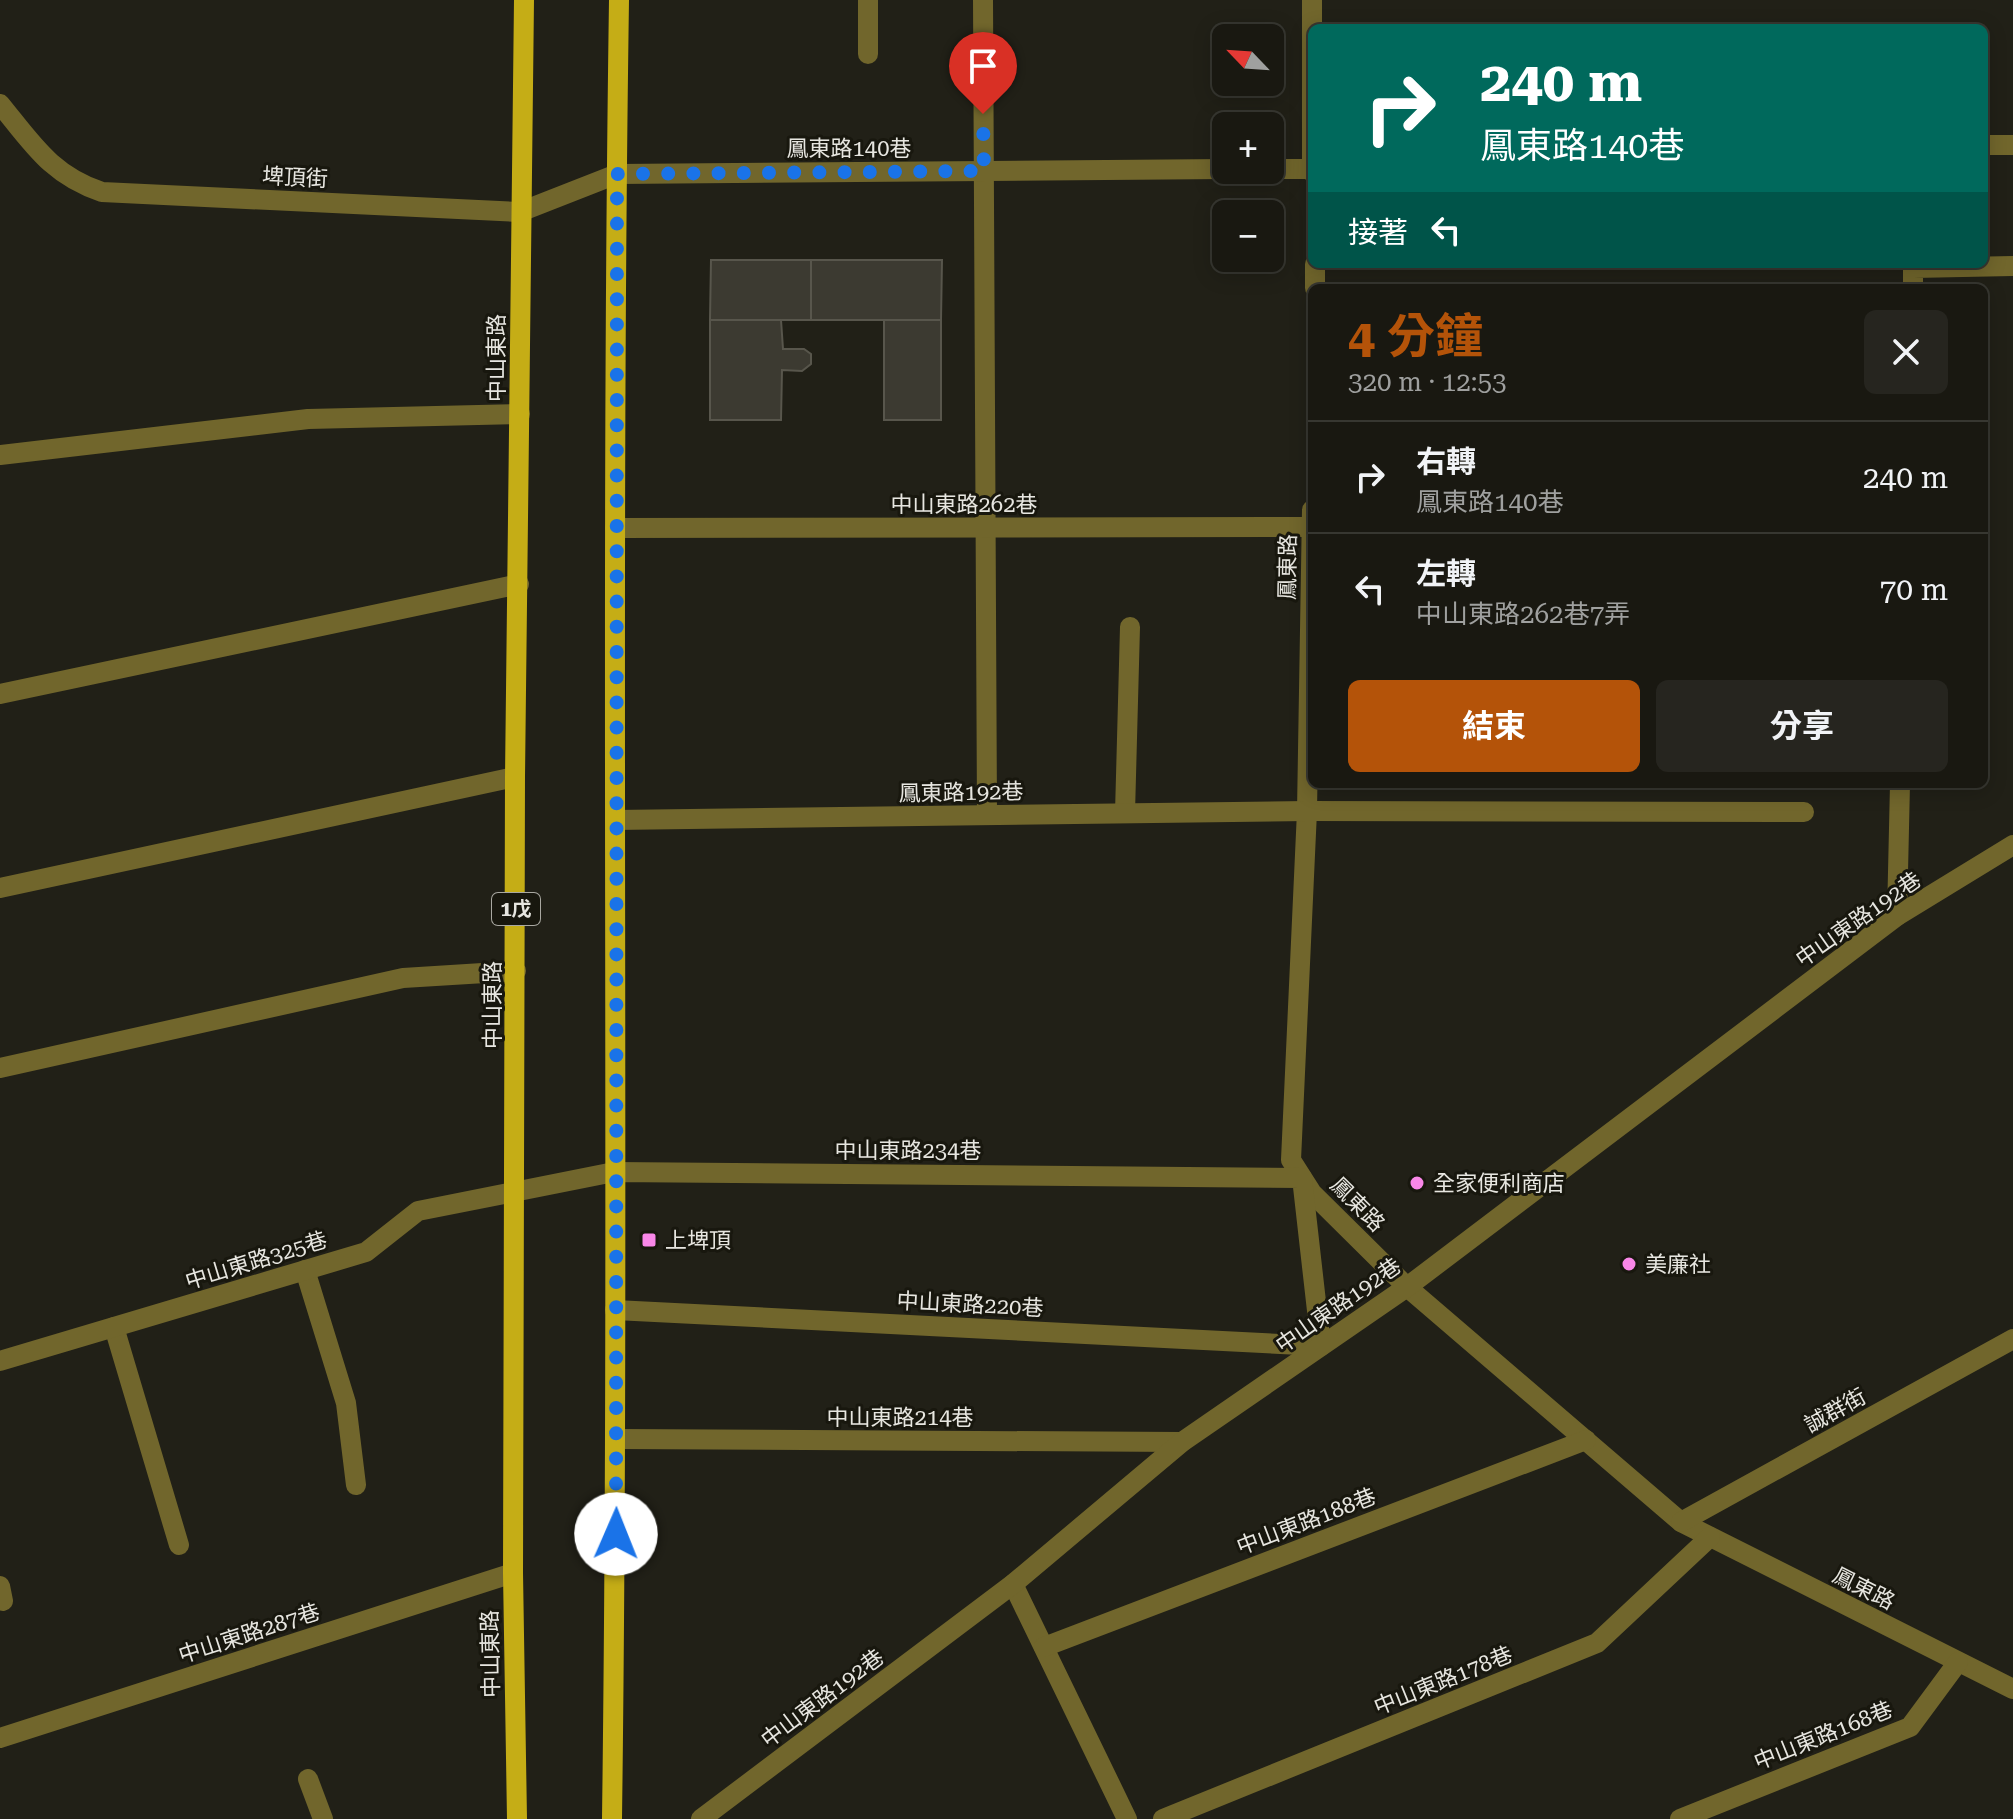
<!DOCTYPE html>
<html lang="zh-TW">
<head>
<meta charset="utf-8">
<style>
	:root { --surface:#191811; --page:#26251f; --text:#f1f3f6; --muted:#9fa09f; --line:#373731; --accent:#b45309 }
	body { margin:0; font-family:"Roboto Serif","Noto Sans TC",serif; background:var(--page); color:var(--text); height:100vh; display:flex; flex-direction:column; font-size:30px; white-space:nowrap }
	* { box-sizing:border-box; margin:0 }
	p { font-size:26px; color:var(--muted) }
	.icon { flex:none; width:44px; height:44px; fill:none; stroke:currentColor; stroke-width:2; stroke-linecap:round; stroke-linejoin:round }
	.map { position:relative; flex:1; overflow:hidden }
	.sheet { position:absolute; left:1308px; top:284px; width:680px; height:504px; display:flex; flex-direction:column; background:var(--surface); border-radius:12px; box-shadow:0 4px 20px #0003,0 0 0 2px var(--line) }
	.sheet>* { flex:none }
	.guide { position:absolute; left:1308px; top:24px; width:680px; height:244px; border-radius:12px; box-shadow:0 4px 20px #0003,0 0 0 2px var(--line); background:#00695c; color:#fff; overflow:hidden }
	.needle { width:52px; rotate:295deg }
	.tools { position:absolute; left:1212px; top:24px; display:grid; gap:16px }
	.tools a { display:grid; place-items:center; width:72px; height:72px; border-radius:12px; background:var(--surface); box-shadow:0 4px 20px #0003,0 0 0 2px var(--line); font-size:40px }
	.pin { position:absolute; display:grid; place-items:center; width:68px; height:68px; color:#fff; margin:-82px -34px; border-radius:50% 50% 50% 0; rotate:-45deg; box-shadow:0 0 8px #0007 }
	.pin .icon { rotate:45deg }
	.me { position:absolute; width:88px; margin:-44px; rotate:1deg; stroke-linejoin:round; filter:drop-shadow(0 0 6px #0008) }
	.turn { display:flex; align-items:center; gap:28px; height:168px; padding:0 40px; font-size:36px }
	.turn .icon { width:104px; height:104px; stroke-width:2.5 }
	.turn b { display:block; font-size:56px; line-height:68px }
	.then { display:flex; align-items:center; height:76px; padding:0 40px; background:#0003; gap:16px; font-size:30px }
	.round { display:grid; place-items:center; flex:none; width:84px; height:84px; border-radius:12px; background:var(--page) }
	.head { display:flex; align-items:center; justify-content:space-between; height:136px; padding:0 40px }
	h1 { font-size:48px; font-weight:700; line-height:60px; color:var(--accent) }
	.action { display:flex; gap:16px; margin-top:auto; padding:16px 40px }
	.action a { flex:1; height:92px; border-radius:12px; background:var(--accent); color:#fff; font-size:32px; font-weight:700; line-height:92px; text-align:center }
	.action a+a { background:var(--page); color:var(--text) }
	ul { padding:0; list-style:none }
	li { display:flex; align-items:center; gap:24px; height:112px; padding:0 40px; border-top:2px solid var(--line) }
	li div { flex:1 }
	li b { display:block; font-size:30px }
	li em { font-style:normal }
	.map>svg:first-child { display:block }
	.building { fill:#3c3a31; stroke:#58564c; stroke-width:2 }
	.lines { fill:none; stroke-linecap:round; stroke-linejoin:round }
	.minor { stroke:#71662c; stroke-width:20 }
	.major { stroke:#c5ad16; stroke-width:20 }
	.route { stroke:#1a73e8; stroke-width:14; stroke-dasharray:0 25.2 }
	.poi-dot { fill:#f987e8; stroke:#18170e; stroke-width:3 }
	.labels { text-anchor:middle; stroke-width:6; stroke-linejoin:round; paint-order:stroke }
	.shield { fill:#18170e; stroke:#a9a8a1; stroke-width:2 }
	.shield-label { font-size:20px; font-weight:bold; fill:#e7e6e0 }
	.street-label { font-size:22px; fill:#e7e6e0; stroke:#18170e }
	.poi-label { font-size:22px; fill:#e7e6e0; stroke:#18170e; text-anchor:start }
</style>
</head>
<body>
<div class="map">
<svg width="2013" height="1819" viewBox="0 0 2013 1819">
	<rect width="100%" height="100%" fill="#212017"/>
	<g class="building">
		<path d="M711 260H811V320H710Z"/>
		<path d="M811 260H942L941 320H811Z"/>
		<path d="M710 320H781L783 349H804L811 354V364L802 371 782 370 781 420H710Z"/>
		<rect x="884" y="320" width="57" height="100"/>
	</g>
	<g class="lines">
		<g class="minor">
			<path d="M983 0 987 815"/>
			<path d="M1312 0V172"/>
			<path d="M868 54V0"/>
			<path d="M0 104C32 143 51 175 102 192L520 212 617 174 1226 169"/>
			<path d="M1984 145H2013"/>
			<path d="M1270 169H1311"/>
			<path d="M1315 288V264"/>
			<path d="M1913 288V268L2013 266"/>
			<path d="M0 455 308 419 520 414"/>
			<path d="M1312 510 1307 811 1291 1160 1312 1193 1407 1287 1681 1522 2013 1689"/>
			<path d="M615 528 1312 527"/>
			<path d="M0 694 519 584"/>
			<path d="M1125 813 1130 627"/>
			<path d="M615 820 1307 811 1804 812"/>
			<path d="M0 888 515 777"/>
			<path d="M1897 916 1900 784"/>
			<path d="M0 1068 403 978 516 971"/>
			<path d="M305 1270 346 1403 356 1485"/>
			<path d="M114 1327 179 1545"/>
			<path d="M0 1361 366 1252 418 1211 614 1172 1302 1178 1321 1346 615 1310"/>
			<path d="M617 1439 1182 1442"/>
			<path d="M1681 1522 2013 1339"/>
			<path d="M1013 1584 1127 1819"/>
			<path d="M0 1586 3 1601"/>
			<path d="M1044 1647 1586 1440"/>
			<path d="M0 1738 513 1573"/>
			<path d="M308 1779 323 1819"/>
			<path d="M701 1819 1013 1584 1182 1442 1407 1287 1897 916 2013 845"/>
			<path d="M1163 1819 1597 1643 1710 1537"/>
			<path d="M1680 1819 1910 1727 1958 1662"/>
		</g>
		<g class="major">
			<path d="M517 1819 513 1573 515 777 524 0"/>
			<path d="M612 1819C620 1213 610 606 619 0"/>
		</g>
	</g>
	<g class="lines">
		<path class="route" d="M616 1534 617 174 984 171 983 114"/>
	</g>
	<g class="poi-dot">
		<circle cx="1417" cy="1183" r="8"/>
		<rect x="641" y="1232" width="16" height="16" rx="4"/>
		<circle cx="1629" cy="1264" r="8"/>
	</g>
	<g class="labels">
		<rect class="shield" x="492" y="893" width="48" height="32" rx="6"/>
		<g class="shield-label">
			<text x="516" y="916">1戊</text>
		</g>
		<g class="street-label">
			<text x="849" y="156">鳳東路140巷</text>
			<text transform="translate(295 177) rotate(3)" y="8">埤頂街</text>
			<text transform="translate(496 358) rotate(-90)" y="8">中山東路</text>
			<text x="964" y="512">中山東路262巷</text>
			<text transform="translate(1287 567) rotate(-89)" y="8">鳳東路</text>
			<text transform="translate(961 792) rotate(-1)" y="8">鳳東路192巷</text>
			<text transform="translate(1858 919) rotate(-35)" y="8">中山東路192巷</text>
			<text transform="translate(492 1005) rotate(-90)" y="8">中山東路</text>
			<text x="908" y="1158">中山東路234巷</text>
			<text transform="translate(1358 1204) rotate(45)" y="8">鳳東路</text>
			<text transform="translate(256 1260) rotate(-17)" y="8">中山東路325巷</text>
			<text transform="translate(970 1304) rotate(3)" y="8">中山東路220巷</text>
			<text transform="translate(1338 1305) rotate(-35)" y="8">中山東路192巷</text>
			<text transform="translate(1835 1410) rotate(-29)" y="8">誠群街</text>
			<text x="900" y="1425">中山東路214巷</text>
			<text transform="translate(1306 1521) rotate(-21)" y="8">中山東路188巷</text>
			<text transform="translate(1864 1588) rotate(27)" y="8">鳳東路</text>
			<text transform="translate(249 1633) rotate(-18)" y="8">中山東路287巷</text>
			<text transform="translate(490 1654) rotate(-91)" y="8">中山東路</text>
			<text transform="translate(1443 1680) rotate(-22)" y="8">中山東路178巷</text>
			<text transform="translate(822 1698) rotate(-37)" y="8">中山東路192巷</text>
			<text transform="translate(1823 1735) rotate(-22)" y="8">中山東路168巷</text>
		</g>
		<g class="poi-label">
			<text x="1433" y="1191">全家便利商店</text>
			<text x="665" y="1248">上埤頂</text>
			<text x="1645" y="1272">美廉社</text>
		</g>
	</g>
</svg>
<div class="tools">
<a><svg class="needle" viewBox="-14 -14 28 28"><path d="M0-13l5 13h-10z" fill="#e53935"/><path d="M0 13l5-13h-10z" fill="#9fa09f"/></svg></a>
<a>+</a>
<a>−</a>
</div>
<div class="pin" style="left:983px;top:114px;background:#d93025"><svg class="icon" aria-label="arrive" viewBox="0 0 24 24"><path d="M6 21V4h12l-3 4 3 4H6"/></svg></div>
<svg class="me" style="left:616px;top:1534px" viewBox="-20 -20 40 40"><circle r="19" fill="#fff"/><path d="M0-13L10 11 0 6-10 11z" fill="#1a73e8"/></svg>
<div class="guide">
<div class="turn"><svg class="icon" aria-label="right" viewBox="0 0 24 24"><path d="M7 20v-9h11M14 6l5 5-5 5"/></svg><div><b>240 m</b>鳳東路140巷</div></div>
<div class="then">接著<svg class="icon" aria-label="left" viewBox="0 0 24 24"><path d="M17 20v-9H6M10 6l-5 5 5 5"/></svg></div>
</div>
<section class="sheet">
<div class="head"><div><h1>4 分鐘</h1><p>320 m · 12:53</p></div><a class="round"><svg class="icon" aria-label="close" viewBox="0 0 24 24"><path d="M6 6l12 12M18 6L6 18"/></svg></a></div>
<ul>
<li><svg class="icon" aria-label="right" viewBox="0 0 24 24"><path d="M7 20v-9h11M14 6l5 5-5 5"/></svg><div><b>右轉</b><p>鳳東路140巷</p></div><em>240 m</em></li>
<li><svg class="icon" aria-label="left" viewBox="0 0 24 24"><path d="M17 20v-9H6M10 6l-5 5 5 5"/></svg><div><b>左轉</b><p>中山東路262巷7弄</p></div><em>70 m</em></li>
</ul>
<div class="action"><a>結束</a><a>分享</a></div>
</section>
</div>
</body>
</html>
